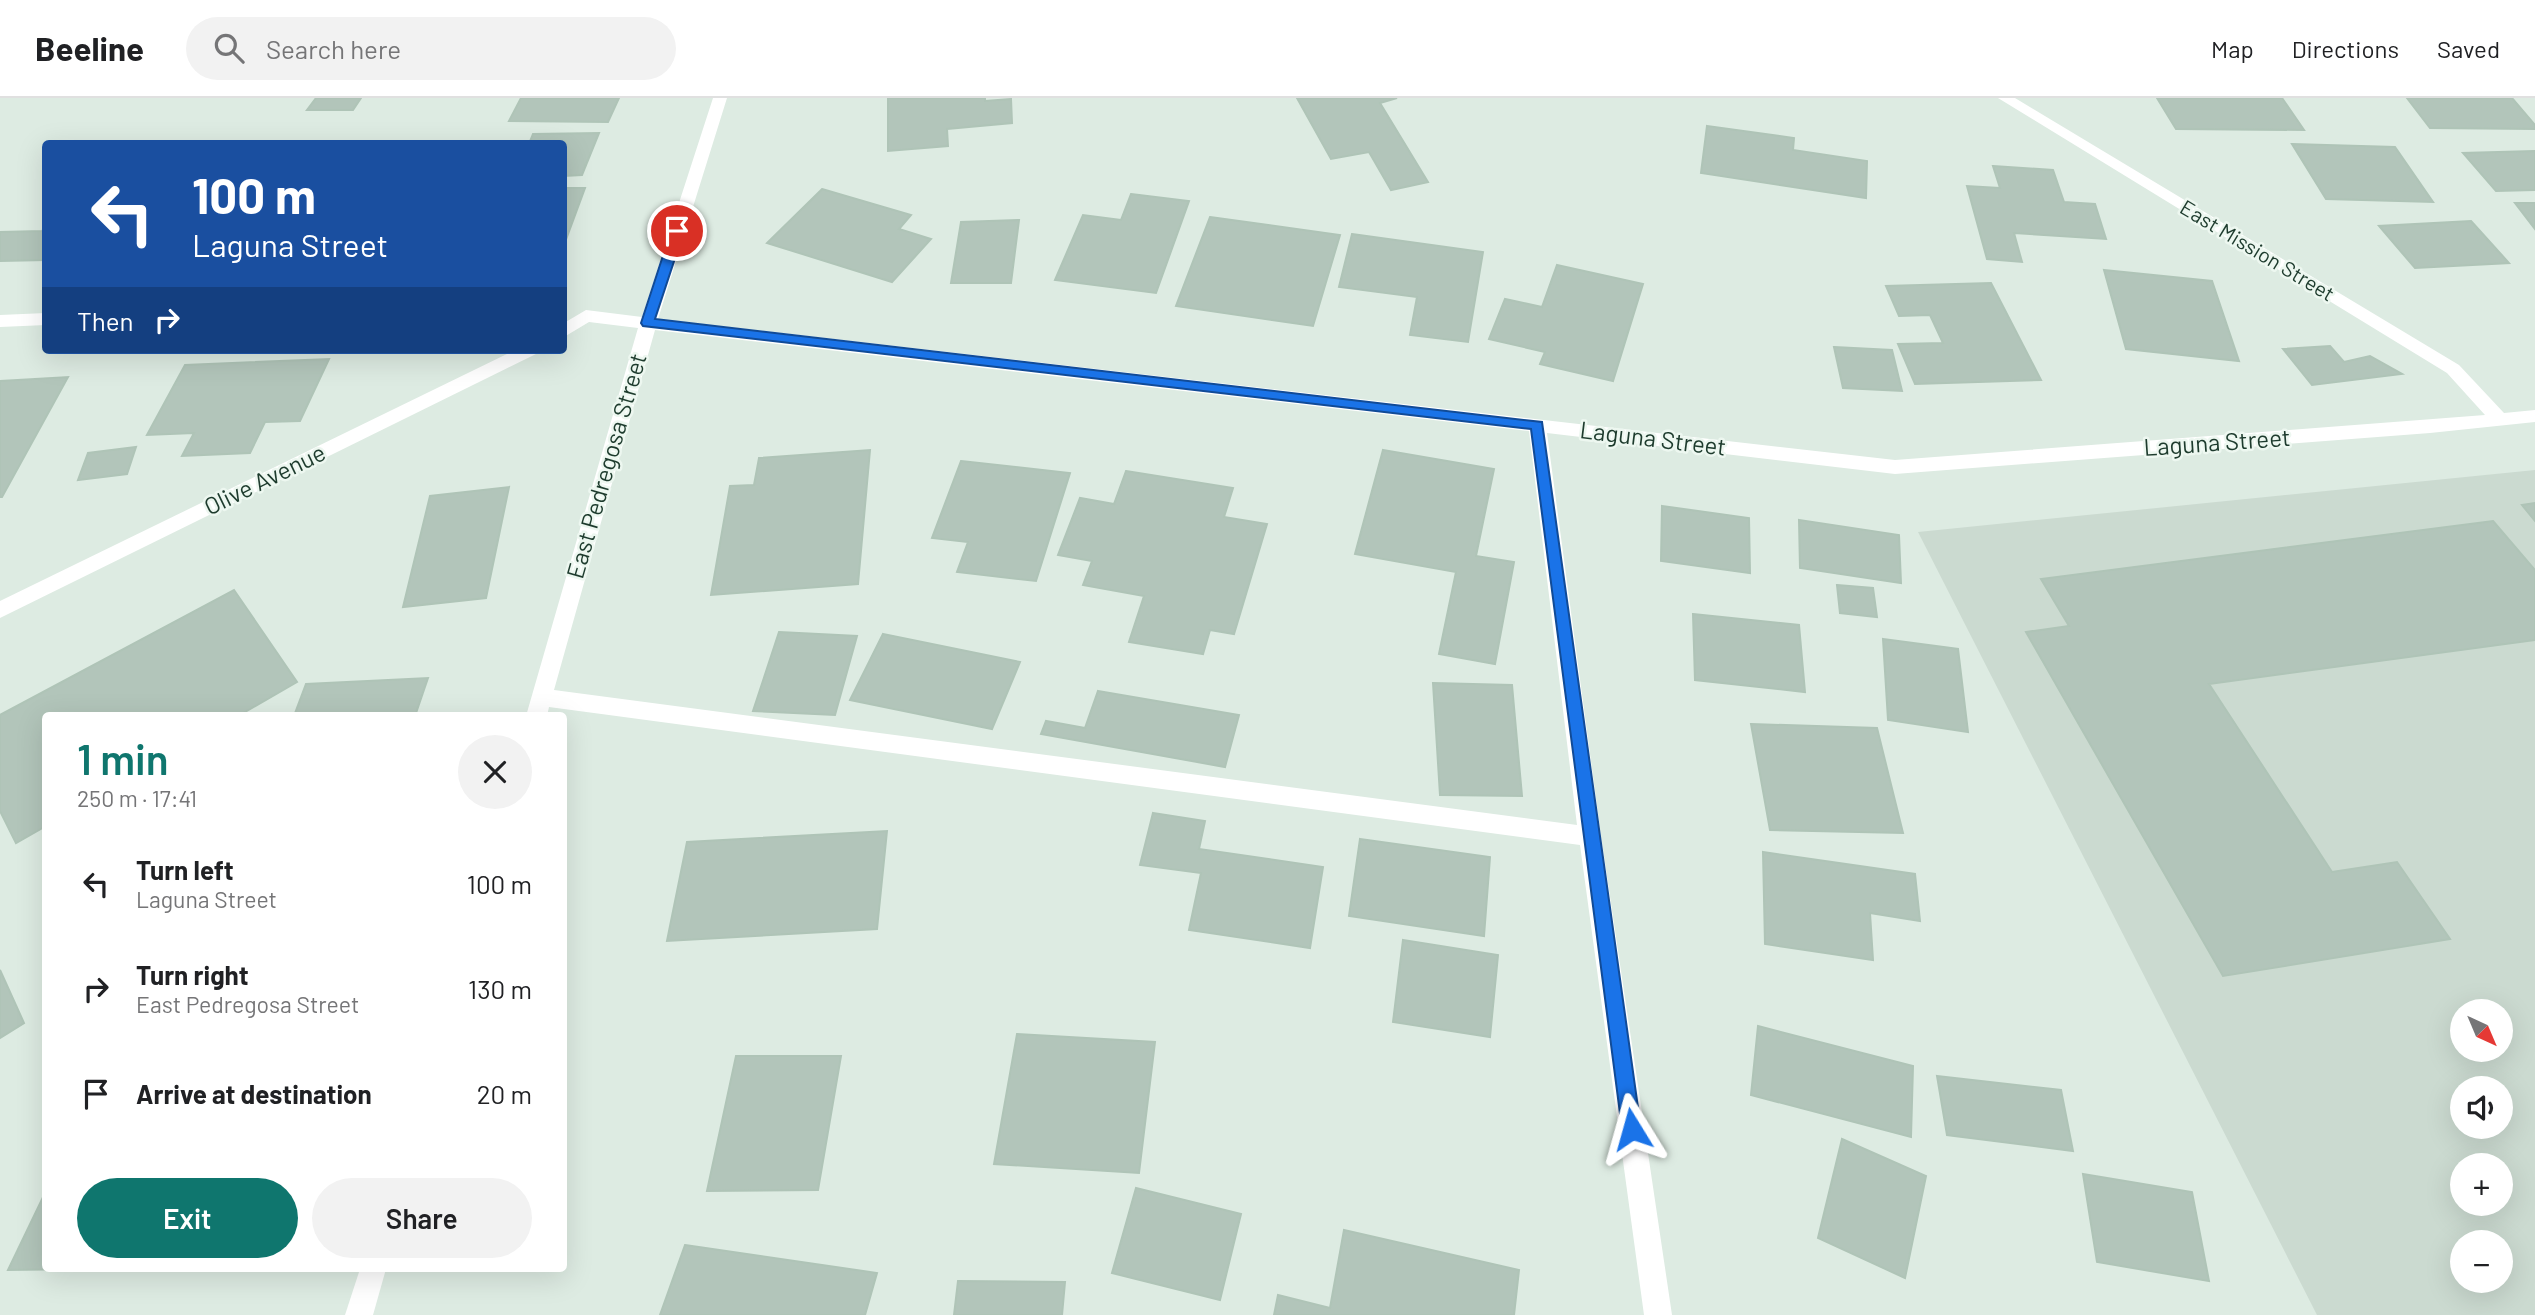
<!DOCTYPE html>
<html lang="en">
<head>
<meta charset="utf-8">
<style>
	:root { --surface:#fff; --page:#f2f2f2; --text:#202124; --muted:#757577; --line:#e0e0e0; --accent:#0f766e }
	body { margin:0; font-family:Barlow,sans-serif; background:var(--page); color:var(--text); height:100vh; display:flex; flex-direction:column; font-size:26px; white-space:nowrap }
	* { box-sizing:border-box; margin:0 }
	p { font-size:23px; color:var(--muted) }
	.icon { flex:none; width:38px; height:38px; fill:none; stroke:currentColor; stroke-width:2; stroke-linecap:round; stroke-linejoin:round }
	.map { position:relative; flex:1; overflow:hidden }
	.drawer { position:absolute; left:42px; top:614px; width:525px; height:560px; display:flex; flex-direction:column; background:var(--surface); border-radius:7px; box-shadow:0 7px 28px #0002 }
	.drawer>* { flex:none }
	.guide { position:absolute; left:42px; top:42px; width:525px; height:214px; border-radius:7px; box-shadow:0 7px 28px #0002; background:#1a4fa0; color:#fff; overflow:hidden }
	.needle { width:46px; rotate:136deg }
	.fabs { position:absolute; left:2450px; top:901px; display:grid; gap:14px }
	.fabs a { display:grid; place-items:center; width:63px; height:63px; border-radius:50%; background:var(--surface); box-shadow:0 7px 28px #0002; font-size:35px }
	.pin { position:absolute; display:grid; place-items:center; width:60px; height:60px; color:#fff; margin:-30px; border:4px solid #fff; border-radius:50%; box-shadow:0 2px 7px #0007 }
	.me { position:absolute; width:77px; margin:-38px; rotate:352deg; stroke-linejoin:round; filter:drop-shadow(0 0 5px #0008) }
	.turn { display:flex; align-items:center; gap:24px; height:147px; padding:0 35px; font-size:32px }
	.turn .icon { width:91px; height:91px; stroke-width:2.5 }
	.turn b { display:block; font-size:49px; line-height:60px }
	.then { display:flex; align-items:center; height:66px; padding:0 35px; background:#0003; gap:14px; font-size:26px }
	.round { display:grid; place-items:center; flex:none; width:74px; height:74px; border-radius:37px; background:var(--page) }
	.overview { display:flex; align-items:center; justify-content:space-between; height:119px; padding:0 35px }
	h1 { font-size:42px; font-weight:600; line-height:52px; color:var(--accent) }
	.cta { display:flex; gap:14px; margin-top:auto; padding:14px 35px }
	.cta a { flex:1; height:80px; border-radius:42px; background:var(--accent); color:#fff; font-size:28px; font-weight:600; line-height:80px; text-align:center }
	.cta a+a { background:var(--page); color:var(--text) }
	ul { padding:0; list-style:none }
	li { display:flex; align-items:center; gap:21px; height:105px; padding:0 35px }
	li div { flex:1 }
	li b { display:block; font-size:26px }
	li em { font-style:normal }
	header { display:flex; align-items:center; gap:42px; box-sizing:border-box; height:98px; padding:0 35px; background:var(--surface); border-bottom:2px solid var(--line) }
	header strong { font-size:33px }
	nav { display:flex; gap:38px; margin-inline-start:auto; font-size:24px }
	.search { width:490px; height:63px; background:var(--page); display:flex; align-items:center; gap:18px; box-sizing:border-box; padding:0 24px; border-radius:38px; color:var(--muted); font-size:26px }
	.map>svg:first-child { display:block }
	.built { fill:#cbdad0; fill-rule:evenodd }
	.building { fill:#b2c5ba; stroke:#afc4b7; stroke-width:2 }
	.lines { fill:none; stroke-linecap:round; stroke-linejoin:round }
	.minor { fill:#fff; fill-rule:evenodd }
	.route { fill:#1a73e8; stroke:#114b97; stroke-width:2 }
	.labels { text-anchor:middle; stroke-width:5; stroke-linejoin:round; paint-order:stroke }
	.far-street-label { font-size:21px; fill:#1d3b2d; stroke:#edf7f0 }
	.street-label { font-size:24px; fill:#1d3b2d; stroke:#edf7f0 }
</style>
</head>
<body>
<header>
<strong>Beeline</strong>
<div class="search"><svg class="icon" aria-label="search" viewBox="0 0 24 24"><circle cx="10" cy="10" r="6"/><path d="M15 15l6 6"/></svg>Search here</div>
<nav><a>Map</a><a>Directions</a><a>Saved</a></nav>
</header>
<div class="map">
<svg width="2535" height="1217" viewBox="0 0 2535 1217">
	<rect width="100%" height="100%" fill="#ddebe2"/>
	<path class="built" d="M2535 372V1217H2317L1918 434ZM2462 914H2501V952H2462ZM2462 990H2501V1029H2462ZM2462 1068H2501V1106H2462ZM2462 1144H2501V1183H2462Z"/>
	<g class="building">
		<path d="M316 0H361L353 12H307Z"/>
		<path d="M521 0H619L608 24 509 23Z"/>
		<path d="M888 0H985V3L1011 1 1012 25 947 31 948 48 888 53Z"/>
		<path d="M1297 0H1397L1380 5 1428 84 1391 92 1369 54 1331 61Z"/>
		<path d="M2157 0H2282L2304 32 2176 31Z"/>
		<path d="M2407 0H2512L2535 27V31L2430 30Z"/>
		<path d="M1707 28 1794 40 1793 52 1867 63 1866 100 1701 75Z"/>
		<path d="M599 35 582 77 564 78V46H529L533 36Z"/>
		<path d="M2292 46 2395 49 2433 104 2326 101Z"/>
		<path d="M2535 53V92L2496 93 2463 55Z"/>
		<path d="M1993 68 2053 72 2064 104 2095 106 2106 141 2014 135 2022 164 1987 161 1967 88 2000 90Z"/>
		<path d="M564 90H585L564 147Z"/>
		<path d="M822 91 911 117 899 131 931 141 892 184 767 145Z"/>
		<path d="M1131 96 1189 103 1156 195 1055 182 1083 117 1121 122Z"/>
		<path d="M2515 105H2535V131Z"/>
		<path d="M1210 119 1340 137 1313 228 1176 208Z"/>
		<path d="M1019 122 1011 185H951L961 124Z"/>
		<path d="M2471 123 2509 165 2415 170 2379 128Z"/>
		<path d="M46 128V162L0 163V134L42 133Z"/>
		<path d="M1352 136 1483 154 1468 244 1410 237 1417 199 1339 189Z"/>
		<path d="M1557 167 1643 186 1613 283 1540 266 1545 254 1489 241 1505 201 1542 209Z"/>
		<path d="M2104 172 2212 183 2239 263 2126 251Z"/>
		<path d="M1991 185 2041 282 1915 286 1898 246 1943 245 1930 217 1899 218 1886 188Z"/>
		<path d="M2330 248 2344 264 2370 258 2402 276 2312 287 2283 251Z"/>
		<path d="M1834 249 1892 252 1902 293 1843 290Z"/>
		<path d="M329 261 300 323 265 324 250 355 182 358 194 335 147 337 185 267Z"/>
		<path d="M68 279 2 399H0V283Z"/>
		<path d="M136 349 127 376 78 382 88 355Z"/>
		<path d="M870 352 858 486 711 497 730 388 754 387 759 360Z"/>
		<path d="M1383 352 1494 371 1476 458 1514 464 1495 566 1439 556 1456 474 1355 456Z"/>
		<path d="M961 363 1070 375 1036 483 957 474 968 444 932 440Z"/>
		<path d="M1126 373 1233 390 1224 419 1267 426 1234 536 1210 532 1203 556 1129 544 1144 498 1083 487 1092 463 1058 457 1080 400 1114 406Z"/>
		<path d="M509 389 486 500 403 509 430 398Z"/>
		<path d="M2535 405V423L2522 407Z"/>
		<path d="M1662 408 1749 420 1750 475 1661 463Z"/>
		<path d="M1799 422 1899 437 1901 485 1800 470Z"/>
		<path d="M2493 423 2535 472V542L2209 586 2332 774 2397 764 2450 841 2223 878 2026 534 2069 528 2041 481Z"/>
		<path d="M1837 487 1873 490 1877 519 1840 515Z"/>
		<path d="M234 492 297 584 238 618H46V728L16 745 0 713V617Z"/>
		<path d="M1693 516 1799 527 1805 594 1695 582Z"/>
		<path d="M779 534 857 538 835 617 753 613Z"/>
		<path d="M883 536 1020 564 992 631 850 602Z"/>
		<path d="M1883 541 1958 551 1968 634 1888 622Z"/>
		<path d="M428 580 415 618H294L306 586Z"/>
		<path d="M1433 585 1512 587 1522 698 1440 697Z"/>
		<path d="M1098 593 1239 617 1225 669 1041 636 1046 623 1085 630Z"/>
		<path d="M1751 626 1877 630 1903 735 1770 732Z"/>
		<path d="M1153 715 1205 723 1199 751 1323 769 1310 850 1189 832 1201 775 1140 767Z"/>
		<path d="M887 733 877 831 667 843 687 744Z"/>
		<path d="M1360 741 1490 759 1484 838 1349 818Z"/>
		<path d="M1763 754 1915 776 1920 823 1870 815 1873 862 1765 846Z"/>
		<path d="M1403 842 1498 857 1490 939 1393 924Z"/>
		<path d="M0 872 24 925 0 940Z"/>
		<path d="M1758 928 1913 968 1911 1039 1751 997Z"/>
		<path d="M1017 936 1155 944 1139 1075 994 1066Z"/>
		<path d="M736 958H841L818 1092 707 1093Z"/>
		<path d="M1937 978 2061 992 2073 1053 1947 1037Z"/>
		<path d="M1842 1041 1926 1078 1905 1180 1818 1140Z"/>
		<path d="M2083 1076 2192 1094 2209 1183 2097 1164Z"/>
		<path d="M1136 1090 1241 1116 1220 1202 1112 1175Z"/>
		<path d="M46 1093V1171H87L8 1172Z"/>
		<path d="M1344 1132 1519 1172 1514 1217H1274L1278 1197 1330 1210Z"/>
		<path d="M685 1147 877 1175 865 1217H660Z"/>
		<path d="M958 1183 1065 1184 1062 1217H954Z"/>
	</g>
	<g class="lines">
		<g class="minor">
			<path d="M713 0H727L658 221 1895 362 2485 317 2447 275 1998 0H2015L2459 267 2504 315 2535 312V324L2430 335 1895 376 1547 335 1601 738 1672 1217H1644L1580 747 549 609 547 618H526L638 230 589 224 564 239V225L586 212 642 219ZM655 232 1529 333 1577 727 554 592Z"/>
			<path d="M46 215V227L0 229V217Z"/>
			<path d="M515 252H539L536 256 0 520V503Z"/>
			<path d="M360 1171H386L373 1217H345Z"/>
		</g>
	</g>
	<path class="route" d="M677 129 684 133 655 221 1542 324 1641 1031 1638 1038 1632 1040 1625 1038 1622 1031 1531 331 643 228 641 225 671 133Z"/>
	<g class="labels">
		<g class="far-street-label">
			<text transform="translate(2257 153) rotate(31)" y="7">East Mission Street</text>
		</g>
		<g class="street-label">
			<text transform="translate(1653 341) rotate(7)" y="8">Laguna Street</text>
			<text transform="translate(2217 345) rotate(-4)" y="8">Laguna Street</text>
			<text transform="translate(607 368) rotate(-74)" y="8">East Pedregosa Street</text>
			<text transform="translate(265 382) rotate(-26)" y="8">Olive Avenue</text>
		</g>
	</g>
</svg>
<div class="fabs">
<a><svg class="needle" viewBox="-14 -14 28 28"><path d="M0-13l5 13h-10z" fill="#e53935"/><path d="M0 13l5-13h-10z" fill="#757577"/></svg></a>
<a><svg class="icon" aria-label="sound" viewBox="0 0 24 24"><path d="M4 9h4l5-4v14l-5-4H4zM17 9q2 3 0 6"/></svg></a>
<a>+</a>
<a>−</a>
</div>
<div class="pin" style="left:677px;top:133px;background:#d93025"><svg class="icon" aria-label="arrive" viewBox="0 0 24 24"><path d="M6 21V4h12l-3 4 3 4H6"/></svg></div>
<svg class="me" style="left:1632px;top:1031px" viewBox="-20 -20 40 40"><path d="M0-17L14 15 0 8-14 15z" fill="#1a73e8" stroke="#fff" stroke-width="4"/></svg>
<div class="guide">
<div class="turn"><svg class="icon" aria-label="left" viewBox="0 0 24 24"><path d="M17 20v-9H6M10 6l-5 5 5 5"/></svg><div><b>100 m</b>Laguna Street</div></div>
<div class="then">Then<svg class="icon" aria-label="right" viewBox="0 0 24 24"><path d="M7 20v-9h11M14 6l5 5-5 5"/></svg></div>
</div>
<section class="drawer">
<div class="overview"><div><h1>1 min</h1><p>250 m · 17:41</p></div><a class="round"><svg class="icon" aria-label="close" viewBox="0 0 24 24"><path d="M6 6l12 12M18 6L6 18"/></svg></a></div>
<ul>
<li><svg class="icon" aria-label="left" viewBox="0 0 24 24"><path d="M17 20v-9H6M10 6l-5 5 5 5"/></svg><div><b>Turn left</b><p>Laguna Street</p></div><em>100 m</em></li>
<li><svg class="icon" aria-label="right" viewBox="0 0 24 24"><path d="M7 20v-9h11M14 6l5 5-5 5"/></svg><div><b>Turn right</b><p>East Pedregosa Street</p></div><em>130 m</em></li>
<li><svg class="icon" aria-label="arrive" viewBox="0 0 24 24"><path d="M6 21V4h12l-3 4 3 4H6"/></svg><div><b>Arrive at destination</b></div><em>20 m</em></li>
</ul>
<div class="cta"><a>Exit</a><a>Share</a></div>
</section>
</div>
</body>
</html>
